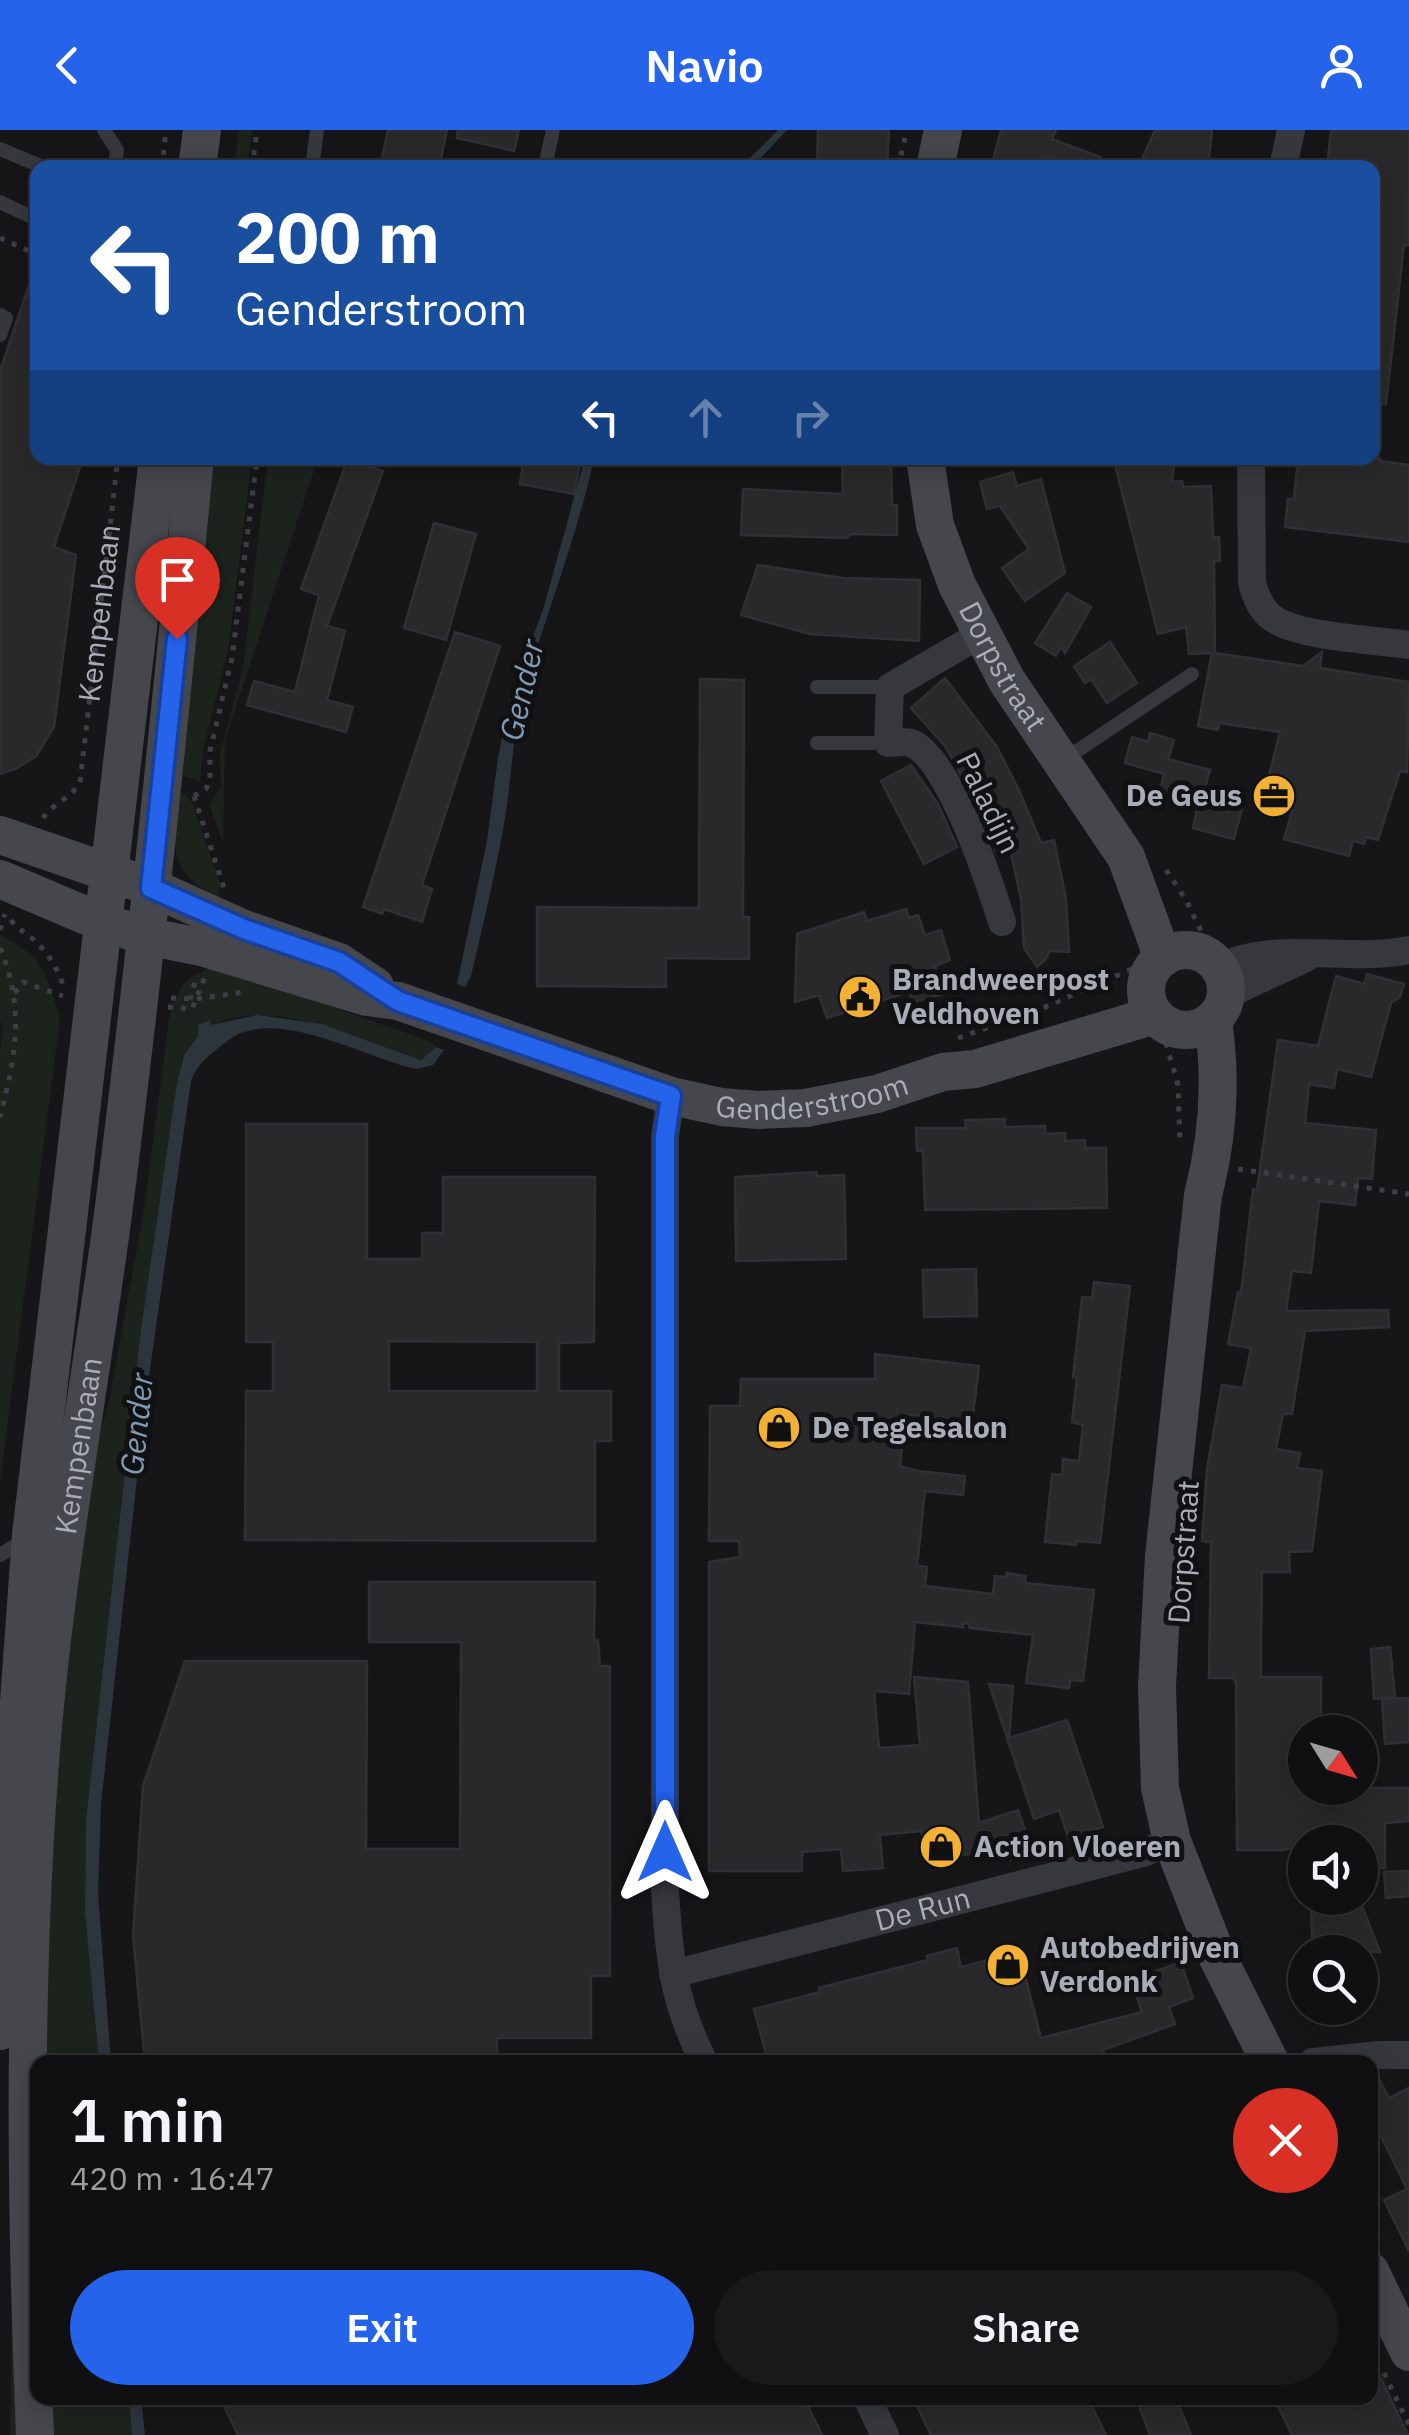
<!DOCTYPE html>
<html lang="en">
<head>
<meta charset="utf-8">
<style>
	:root { --surface:#101012; --page:#19191b; --text:#f1f3f6; --muted:#9c9d9f; --line:#303032; --accent:#2563eb }
	body { margin:0; font-family:"IBM Plex Sans",sans-serif; background:var(--page); color:var(--text); height:100vh; display:flex; flex-direction:column; font-size:38px; white-space:nowrap }
	* { box-sizing:border-box; margin:0 }
	p { font-size:32px; color:var(--muted) }
	.icon { flex:none; width:55px; height:55px; fill:none; stroke:currentColor; stroke-width:2; stroke-linecap:round; stroke-linejoin:round }
	.map { position:relative; flex:1; overflow:hidden }
	.sheet { position:absolute; left:30px; top:1925px; width:1348px; height:350px; display:flex; flex-direction:column; background:var(--surface); border-radius:20px; box-shadow:0 5px 25px #0003,0 0 0 2px var(--line) }
	.sheet>* { flex:none }
	.top-card { position:absolute; left:30px; top:30px; width:1350px; height:305px; border-radius:20px; box-shadow:0 5px 25px #0003,0 0 0 2px var(--line); background:#1a4fa0; color:#fff; overflow:hidden }
	.needle { width:65px; rotate:127deg }
	.buttons { position:absolute; left:1288px; top:1585px; display:grid; gap:20px }
	.buttons a { display:grid; place-items:center; width:90px; height:90px; border-radius:50%; background:var(--surface); box-shadow:0 5px 25px #0003,0 0 0 2px var(--line); font-size:50px }
	.pin { position:absolute; display:grid; place-items:center; width:85px; height:85px; color:#fff; margin:-102px -42px; border-radius:50% 50% 50% 0; rotate:-45deg; box-shadow:0 0 10px #0007 }
	.pin .icon { rotate:45deg }
	.me { position:absolute; width:110px; margin:-55px; rotate:0deg; stroke-linejoin:round; filter:drop-shadow(0 0 8px #0008) }
	.turn { display:flex; align-items:center; gap:35px; height:210px; padding:0 40px; font-size:45px }
	.turn .icon { width:130px; height:130px; stroke-width:2.5 }
	.turn b { display:block; font-size:70px; line-height:85px }
	.lanes { display:flex; align-items:center; height:95px; padding:0 40px; background:#0003; justify-content:center; gap:50px; direction:ltr }
	.lanes .off { opacity:.35 }
	.round { display:grid; place-items:center; flex:none; width:105px; height:105px; border-radius:52px; background:var(--page) }
	.headline { display:flex; align-items:center; justify-content:space-between; height:170px; padding:0 40px }
	h1 { font-size:60px; font-weight:600; line-height:75px }
	.button { display:flex; gap:20px; margin-top:auto; padding:20px 40px }
	.button a { flex:1; height:115px; border-radius:60px; background:var(--accent); color:#fff; font-size:40px; font-weight:600; line-height:115px; text-align:center }
	.button a+a { background:var(--page); color:var(--text) }
	header { display:flex; justify-content:space-between; align-items:center; height:130px; padding:0 40px; background:var(--accent); color:#fff; font-size:45px; font-weight:600 }
	.map>svg:first-child { display:block }
	.green { fill:#1c231d }
	.water { fill:#2c353c }
	.building { fill:#29292c; stroke:#303034; stroke-width:2.5; fill-rule:evenodd }
	.lines { fill:none; stroke-linecap:round; stroke-linejoin:round }
	.path { stroke:#3d3f44; stroke-width:5; stroke-dasharray:5 8; stroke-linecap:butt }
	.lane { stroke:#37383d; stroke-width:14 }
	.street { stroke:#37383d; stroke-width:28 }
	.secondary { stroke:#45474d; stroke-width:38 }
	.route-casing { stroke:#184099; stroke-width:25 }
	.route { stroke:#2563eb; stroke-width:18 }
	.labels { text-anchor:middle; stroke-width:10; stroke-linejoin:round; paint-order:stroke }
	.street-label { font-size:30px; fill:#a8adb8; stroke:#111113 }
	.poi-label { font-size:30px; font-weight:bold; fill:#a8adb8; stroke:#111113; text-anchor:start }
	.water-label { font-size:32px; font-style:italic; fill:#7f9bb3; stroke:#111113 }
</style>
</head>
<body>
<header><svg class="icon" aria-label="back" viewBox="0 0 24 24"><path d="M15 5l-7 7 7 7"/></svg>Navio<svg class="icon" aria-label="person" viewBox="0 0 24 24"><circle cx="12" cy="8" r="4"/><path d="M4 21q1-7 8-7t8 7"/></svg></header>
<div class="map">
<svg width="1409" height="2305" viewBox="0 0 1409 2305">
	<rect width="100%" height="100%" fill="#161618"/>
	<g class="green">
		<path d="M239 0H252L247 37H234Z"/>
		<path d="M208 328H252L228 520 203 621 200 651 183 646 190 524Z"/>
		<path d="M268 328H318L225 610 223 712 209 674 221 658 220 624 243 538Z"/>
		<path d="M179 663 185 664 191 671 221 755 217 766C165 741 174 713 179 663Z"/>
		<path d="M0 805C44 827 47 844 60 889L0 1352V922L3 898 0 891Z"/>
		<path d="M218 835 249 840 351 884 432 912 436 917 421 930C356 907 223 842 182 930L141 1199 86 1689 85 1784 99 1932H42L60 1539 93 1324 108 1277 145 1074 169 889C180 852 183 849 218 835Z"/>
		<path d="M12 2170 27 2305H10Z"/>
		<path d="M48 2268H129L132 2305H48Z"/>
	</g>
	<g class="water">
		<path d="M778 0H787L752 37H741Z"/>
		<path d="M585 328H594C577 408 546 483 524 561 513 601 512 641 506 682 497 737 484 791 471 846L465 857 457 854 487 711 498 628 510 567 543 480Z"/>
		<path d="M257 885 322 894 421 930 436 917 444 920 433 935 417 939C363 928 273 873 226 912 210 925 199 931 191 951L146 1267 101 1674 98 1764 111 1932H99L85 1784 86 1689 141 1199 177 953 184 925 198 906V895L210 890 211 895Z"/>
		<path d="M129 2268H141L145 2305H132Z"/>
	</g>
	<g class="building">
		<path d="M388 0H447L439 38H380Z"/>
		<path d="M458 0H519L514 21 457 8Z"/>
		<path d="M818 0H889L887 38H817Z"/>
		<path d="M1001 0H1056L1052 9 1100 27 1096 38 1043 26 1040 38H991Z"/>
		<path d="M1155 0H1212L1208 38H1138Z"/>
		<path d="M1331 0H1409V115H1404L1386 274 1372 273V140L1382 70 1373 69 1377 34 1328 28Z"/>
		<path d="M34 140 38 141V328H83L54 417 76 425 54 597 36 626 17 638 0 644V241Z"/>
		<path d="M348 328 383 341 327 496 345 501 327 570 353 577 346 602 247 575 254 551 295 562 319 465 301 459Z"/>
		<path d="M524 328H581L574 364 520 354Z"/>
		<path d="M842 328H891L892 375H897V405L851 404 847 408 741 405 743 359 843 364Z"/>
		<path d="M1145 328H1175L1172 352 1182 351 1183 357 1211 356 1213 407H1219L1220 431H1214L1215 523 1303 536 1322 522 1320 538 1409 552 1407 642 1400 641 1378 710 1366 707 1364 714 1353 711 1349 726 1284 709 1292 681 1262 673 1280 602 1219 593 1218 600 1198 596 1212 523 1189 524 1186 497 1158 504 1115 335 1144 334Z"/>
		<path d="M1298 328H1380V331L1409 335V412L1285 397 1288 369H1294Z"/>
		<path d="M1013 342 1017 356 1041 349 1065 443 1025 471 1002 438 1029 419 1000 376 987 379 980 352Z"/>
		<path d="M434 393 476 404 446 510 404 498Z"/>
		<path d="M758 435 843 448 920 450 919 511 810 504 741 485Z"/>
		<path d="M1067 463 1091 477 1065 523 1061 517 1056 526 1035 513Z"/>
		<path d="M455 502 500 516 422 755 432 759 422 792 384 779 382 784 363 777Z"/>
		<path d="M1110 512 1137 553 1107 573 1091 549 1085 553 1074 536Z"/>
		<path d="M945 548 997 617 1019 660 1041 713 1054 710 1066 769 1069 822 1050 821 1045 830 1037 837 1024 818 1021 770 1011 723 998 726 955 633 945 616 911 578Z"/>
		<path d="M700 549 744 550 743 787H749V829L666 828V857L537 856V777L699 778Z"/>
		<path d="M1150 603 1174 610 1168 629 1210 640 1203 664 1243 675 1234 709 1193 698 1198 676 1159 665 1164 644 1125 633 1132 607 1148 612Z"/>
		<path d="M911 635 938 674 957 717 924 734 881 651Z"/>
		<path d="M906 779 909 788 918 785 925 805 941 800 950 830 935 836 944 864 913 872 909 862 827 888 819 865 795 872 797 804 864 782 867 791Z"/>
		<path d="M1367 844 1404 854 1400 867 1391 873 1371 947 1337 939 1334 958 1309 954 1305 993 1376 1000 1372 1049 1358 1048 1355 1075 1319 1071 1311 1143 1292 1141 1286 1181 1388 1180 1389 1197 1305 1201 1292 1284H1283L1276 1319 1300 1323 1297 1338 1322 1341 1312 1421 1289 1422 1290 1442H1262L1261 1502V1547H1321V1602H1305V1658H1409V1691L1385 1693V1738H1360V1710L1305 1712V1716L1283 1720H1237L1236 1553 1234 1548H1209L1211 1412 1202 1411 1207 1339 1222 1255 1243 1258 1251 1218 1228 1214 1238 1162 1241 1163 1253 1059 1257 1060 1278 910 1318 916 1336 846 1364 854Z"/>
		<path d="M1005 989V997L1045 996V1004L1065 1003V1011L1085 1010V1018H1106L1107 1078 925 1080 923 1021H917L916 998H966L965 990Z"/>
		<path d="M246 994H367V1129H422V1103H443V1047H595L594 1212 559 1213V1261H611V1311H595V1411L245 1410 246 1261H273V1212H246ZM389 1211 537 1212V1261H389Z"/>
		<path d="M816 1042 817 1046 844 1045 846 1129 736 1131 735 1047Z"/>
		<path d="M976 1139 977 1186 924 1187 923 1140Z"/>
		<path d="M1094 1152 1130 1156 1100 1413 1077 1411 1076 1415 1045 1412 1052 1344 1062 1345 1063 1329 1079 1331 1083 1295 1072 1292 1077 1247H1073L1082 1167 1092 1168Z"/>
		<path d="M875 1224 979 1236 972 1292 905 1284 900 1336 918 1341 965 1346 963 1365 925 1361 917 1436 927 1437 925 1456 993 1464 995 1446 1006 1447 1007 1443 1026 1446 1025 1453 1094 1460 1083 1551 1070 1550 1069 1558 1026 1553 1033 1505 970 1498 968 1493 963 1494V1497L915 1492 909 1564 874 1561 879 1618 920 1615 914 1547 968 1552 979 1693 1018 1680 1033 1722 1011 1730 1008 1721 924 1728 922 1701 880 1705 883 1738 843 1741 841 1719 802 1722V1741H709V1432L740 1427 739 1411H709L710 1276H740L741 1249H875Z"/>
		<path d="M369 1452H595L594 1510H598L600 1536H610V1846H591V1908H497V1932H145L133 1806 143 1656 185 1531H367L366 1719H460L461 1512H369Z"/>
		<path d="M1390 1517 1395 1567 1374 1569 1371 1519Z"/>
		<path d="M989 1554 1013 1556 1009 1608 1067 1590 1103 1697 1069 1709 1059 1680 1034 1689Z"/>
		<path d="M1409 1568V1612L1385 1614 1382 1569Z"/>
		<path d="M1409 1741V1766L1386 1768 1384 1742Z"/>
		<path d="M1311 1768H1348V1777L1362 1776 1380 1822H1345L1344 1806 1312 1807Z"/>
		<path d="M957 1818 961 1837 1019 1822 1041 1908 1142 1882 1131 1850 1181 1832 1193 1868 1169 1877 1175 1894 1103 1920 1107 1932H768L754 1879 820 1862 819 1858 928 1830 927 1826Z"/>
		<path d="M1376 1943 1389 1968 1409 1958V2121L1384 2070 1407 2059 1370 1984V1944Z"/>
		<path d="M1370 2225 1408 2305H1292L1274 2268H1370Z"/>
		<path d="M220 2268H804L822 2305H238Z"/>
		<path d="M913 2268H1088L1106 2305H931Z"/>
		<path d="M1136 2268H1176L1191 2305H1150Z"/>
	</g>
	<g class="lines">
		<g class="path">
			<path d="M162 38 166 0"/>
			<path d="M252 38 257 0"/>
			<path d="M898 38 907 0"/>
			<path d="M0 108 38 125"/>
			<path d="M194 666 206 659 210 649V621L232 528 257 328"/>
			<path d="M194 666 224 758"/>
			<path id="s1" d="M43 688C54 672 72 668 80 652L118 328"/>
			<path d="M1166 740 1186 770 1206 811"/>
			<path d="M11 790C19 801 29 804 37 813 50 825 59 842 64 858"/>
			<path d="M0 800 5 784"/>
			<path d="M0 818C25 878 16 926 0 987"/>
			<path d="M15 863 23 852 63 866"/>
			<path d="M171 868 196 869 244 862"/>
			<path d="M190 870 197 845"/>
			<path d="M168 877 192 879 205 847"/>
			<path d="M958 908 1036 881 1134 838"/>
			<path d="M1166 913 1178 955 1180 1015"/>
			<path d="M1238 1039 1409 1064"/>
			<path d="M1370 2091 1382 2114"/>
			<path d="M1384 2243 1409 2295"/>
		</g>
		<g class="lane">
			<path d="M104 0 117 20 115 38"/>
			<path d="M0 19 45 38"/>
			<path d="M545 37 553 0"/>
			<path d="M312 38 317 0"/>
			<path d="M0 72 38 90"/>
			<path d="M0 185 6 188 0 205"/>
			<path d="M817 557H890"/>
			<path d="M817 613H888"/>
			<path d="M1065 629 1192 544"/>
			<path d="M0 1425 27 1408"/>
		</g>
		<g class="street">
			<path d="M1283 38 1291 0"/>
			<path d="M1251 328 1252 453C1256 468 1262 483 1277 491 1306 507 1374 510 1409 515"/>
			<path d="M981 504 890 557 888 613C895 613 905 611 911 613 949 627 990 754 1002 792"/>
			<path d="M1220 838C1271 809 1353 833 1409 820"/>
			<path d="M1226 865 1306 828"/>
			<path d="M671 966 665 1006V1760C669 1826 673 1872 704 1932"/>
			<path id="s2" d="M673 1844 1143 1723 1172 1711"/>
			<path d="M1313 1932 1379 1925H1409"/>
			<path d="M867 2268 885 2305"/>
		</g>
		<g class="secondary">
			<path d="M197 38 202 0"/>
			<path d="M935 38 943 0"/>
			<path id="s3" d="M925 328 935 395 957 455 1007 551 1126 727 1163 828"/>
			<path d="M0 705 151 757 244 799 339 832 375 856"/>
			<path id="s4" d="M0 749 101 792 146 806 205 818 367 867 398 871 671 966 722 977 758 980 806 978 877 964 943 942 975 939 1155 885"/>
			<circle cx="1186" cy="860" r="40"/>
			<path d="M1213 891C1222 950 1218 1007 1203 1065L1164 1426 1157 1556 1160 1658 1172 1711 1217 1826 1270 1932"/>
			<path d="M0 1901 1 1822 31 1405 158 328"/>
			<path d="M1370 2141 1409 2222"/>
			<path id="s5" d="M35 2305C26 2085 23 1866 39 1646 52 1460 87 1277 112 1092 145 838 170 583 195 328"/>
		</g>
	</g>
	<g class="lines">
		<g class="route-casing">
			<path id="route" d="M177 509 151 758 244 799 339 832 398 871 671 966 665 1006V1722"/>
		</g>
		<use href="#route" class="route"/>
	</g>
	<defs>
		<g id="office-disc" transform="scale(2.25)"><circle r="9.5" fill="#f2b134" stroke="#111113"/><path d="M-6-3h4V-5.5h4V-3h4V5H-6ZM-1-4.5V-3h2v-1.5ZM-6 0V1H6V0Z" fill="#111"/></g>
		<g id="civic-disc" transform="scale(2.25)"><circle r="9.5" fill="#f2b134" stroke="#111113"/><path d="M-.6-6.5H3V-4.5H.6V-3L4-1V1h2V6H-6V1h2V-1L-.6-3ZM-1.2 2.5V6h2.4V2.5Z" fill="#111"/></g>
		<g id="shop-disc" transform="scale(2.25)"><circle r="9.5" fill="#f2b134" stroke="#111113"/><path d="M-5-2.5h2.3a2.7 3.5 0 0 1 5.4 0H5L5.5 6h-11ZM-1.5-2.5h3a1.5 2.3 0 0 0-3 0Z" fill="#111"/></g>
	</defs>
	<g fill-rule="evenodd">
		<use href="#office-disc" x="1274" y="666"/>
		<use href="#civic-disc" x="860" y="867"/>
		<use href="#shop-disc" x="779" y="1298"/>
		<use href="#shop-disc" x="941" y="1717"/>
		<use href="#shop-disc" x="1008" y="1835"/>
	</g>
	<g class="labels">
		<g class="street-label">
			<text dy="10" stroke="none"><textPath href="#s1" startOffset="222">Kempenbaan</textPath></text>
			<text dy="10" stroke="none"><textPath href="#s3" startOffset="225">Dorpstraat</textPath></text>
			<text transform="translate(988 673) rotate(64)" y="10">Paladijn</text>
			<text dy="10" stroke="none"><textPath href="#s4" startOffset="850">Genderstroom</textPath></text>
			<text dy="10" stroke="none"><textPath href="#s5" startOffset="992">Kempenbaan</textPath></text>
			<text transform="translate(1184 1422) rotate(-86)" y="10">Dorpstraat</text>
			<text dy="10" stroke="none"><textPath href="#s2" startOffset="258">De Run</textPath></text>
		</g>
		<g class="poi-label">
			<text x="1242" y="676" text-anchor="end">De Geus</text>
			<text x="892" y="860">Brandweerpost<tspan x="892" dy="34">Veldhoven</tspan></text>
			<text x="812" y="1308">De Tegelsalon</text>
			<text x="974" y="1727">Action Vloeren</text>
			<text x="1040" y="1828">Autobedrijven<tspan x="1040" dy="34">Verdonk</tspan></text>
		</g>
		<g class="water-label">
			<text transform="translate(522 560) rotate(-77)" y="11">Gender</text>
			<text transform="translate(137 1294) rotate(-84)" y="11">Gender</text>
		</g>
	</g>
</svg>
<div class="buttons">
<a><svg class="needle" viewBox="-14 -14 28 28"><path d="M0-13l5 13h-10z" fill="#e53935"/><path d="M0 13l5-13h-10z" fill="#9c9d9f"/></svg></a>
<a><svg class="icon" aria-label="sound" viewBox="0 0 24 24"><path d="M4 9h4l5-4v14l-5-4H4zM17 9q2 3 0 6"/></svg></a>
<a><svg class="icon" aria-label="search" viewBox="0 0 24 24"><circle cx="10" cy="10" r="6"/><path d="M15 15l6 6"/></svg></a>
</div>
<div class="pin" style="left:177px;top:509px;background:#d93025"><svg class="icon" aria-label="arrive" viewBox="0 0 24 24"><path d="M6 21V4h12l-3 4 3 4H6"/></svg></div>
<svg class="me" style="left:665px;top:1722px" viewBox="-20 -20 40 40"><path d="M0-17L14 15 0 8-14 15z" fill="#2563eb" stroke="#fff" stroke-width="4"/></svg>
<div class="top-card">
<div class="turn"><svg class="icon" aria-label="left" viewBox="0 0 24 24"><path d="M17 20v-9H6M10 6l-5 5 5 5"/></svg><div><b>200 m</b>Genderstroom</div></div>
<div class="lanes"><svg class="icon" aria-label="left" viewBox="0 0 24 24"><path d="M17 20v-9H6M10 6l-5 5 5 5"/></svg><svg class="icon off" aria-label="ahead" viewBox="0 0 24 24"><path d="M12 20V5M6 11l6-6 6 6"/></svg><svg class="icon off" aria-label="right" viewBox="0 0 24 24"><path d="M7 20v-9h11M14 6l5 5-5 5"/></svg></div>
</div>
<section class="sheet">
<div class="headline"><div><h1>1 min</h1><p>420 m · 16:47</p></div><a class="round" style="background:#d93025;color:#fff"><svg class="icon" aria-label="close" viewBox="0 0 24 24"><path d="M6 6l12 12M18 6L6 18"/></svg></a></div>
<div class="button"><a>Exit</a><a>Share</a></div>
</section>
</div>
</body>
</html>
